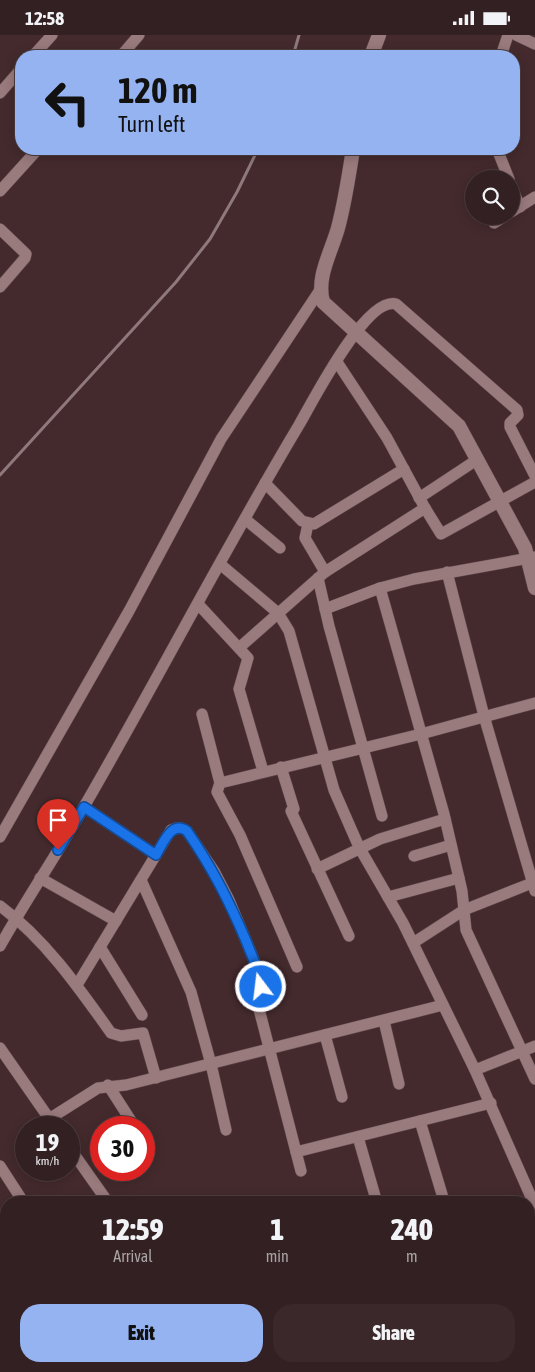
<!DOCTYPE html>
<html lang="en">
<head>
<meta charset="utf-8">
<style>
	:root { --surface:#332022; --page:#3b282a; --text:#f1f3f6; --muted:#a9a3a5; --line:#4e3e40; --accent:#95b2f1 }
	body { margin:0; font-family:"Asap Condensed",sans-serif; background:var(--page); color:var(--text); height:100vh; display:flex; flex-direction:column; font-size:19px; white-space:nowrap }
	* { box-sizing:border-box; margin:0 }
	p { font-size:16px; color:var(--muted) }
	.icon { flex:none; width:28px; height:28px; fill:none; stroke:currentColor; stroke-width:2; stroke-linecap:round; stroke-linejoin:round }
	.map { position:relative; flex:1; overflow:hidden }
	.side { position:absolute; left:0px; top:1161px; width:535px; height:176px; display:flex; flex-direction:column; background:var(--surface); border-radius:20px 20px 0 0; box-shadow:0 2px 12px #0003,0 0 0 1px var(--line) }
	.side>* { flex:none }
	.top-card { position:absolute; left:15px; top:15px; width:505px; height:105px; border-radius:20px; box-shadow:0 2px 12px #0003,0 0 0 1px var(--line); background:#95b2f1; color:#111; overflow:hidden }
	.controls { position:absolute; left:465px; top:135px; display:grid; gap:10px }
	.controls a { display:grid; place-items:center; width:55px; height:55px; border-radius:50%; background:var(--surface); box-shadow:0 2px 12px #0003,0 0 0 1px var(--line); font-size:25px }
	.speed { position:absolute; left:15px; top:1081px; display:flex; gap:10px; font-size:25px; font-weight:700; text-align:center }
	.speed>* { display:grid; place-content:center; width:65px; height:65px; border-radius:50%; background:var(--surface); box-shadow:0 2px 12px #0003,0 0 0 1px var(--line); line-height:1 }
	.speed small { font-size:12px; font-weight:400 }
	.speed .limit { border:8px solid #d22; background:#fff; color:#111 }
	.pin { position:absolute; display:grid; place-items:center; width:42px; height:42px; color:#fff; margin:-51px -21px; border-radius:50% 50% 50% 0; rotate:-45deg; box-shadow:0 0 5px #0007 }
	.pin .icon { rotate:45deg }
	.me { position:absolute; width:55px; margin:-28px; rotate:345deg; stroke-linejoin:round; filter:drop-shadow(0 0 4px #0008) }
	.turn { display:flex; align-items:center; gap:18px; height:105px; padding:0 20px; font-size:22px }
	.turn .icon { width:65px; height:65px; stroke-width:2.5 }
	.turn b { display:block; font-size:35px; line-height:42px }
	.eta { display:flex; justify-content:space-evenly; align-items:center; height:85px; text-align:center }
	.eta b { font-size:30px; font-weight:800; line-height:35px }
	.action { display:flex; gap:10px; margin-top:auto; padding:10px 20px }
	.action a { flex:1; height:58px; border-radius:20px; background:var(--accent); color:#111; font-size:20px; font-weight:800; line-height:58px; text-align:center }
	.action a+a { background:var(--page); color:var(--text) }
	.status { display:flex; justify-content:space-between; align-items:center; height:35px; padding:0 25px; background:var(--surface); direction:ltr }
	.status svg { height:14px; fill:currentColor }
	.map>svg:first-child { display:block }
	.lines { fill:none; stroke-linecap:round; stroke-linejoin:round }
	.minor-casing { stroke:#5e494d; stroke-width:12 }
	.tertiary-casing { stroke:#5e494d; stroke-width:15 }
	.minor { stroke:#997a7d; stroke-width:11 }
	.tertiary { stroke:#997a7d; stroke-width:14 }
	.rail { stroke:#8f797c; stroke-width:3 }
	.route-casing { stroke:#114b97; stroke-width:12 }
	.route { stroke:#1a73e8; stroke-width:9 }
</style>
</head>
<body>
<div class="status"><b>12:58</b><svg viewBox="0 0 49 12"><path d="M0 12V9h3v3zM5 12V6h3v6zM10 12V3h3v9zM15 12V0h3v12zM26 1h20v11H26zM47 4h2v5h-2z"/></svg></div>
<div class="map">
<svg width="535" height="1337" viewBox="0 0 535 1337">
	<rect width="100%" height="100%" fill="#442a2d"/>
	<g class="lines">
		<g class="minor-casing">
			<g id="minor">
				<path d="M516 0 535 9"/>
				<path d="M33 21 52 0"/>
				<path d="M121 21 139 0"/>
				<path d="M501 21 508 0"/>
				<path d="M0 58 21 34"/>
				<path d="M497 114 509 144"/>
				<path d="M511 150 520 172"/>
				<path d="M0 156 38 114"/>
				<path d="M511 177 535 162"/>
				<path d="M494 188 505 181"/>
				<path d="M0 194 26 219 25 223 0 252"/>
				<path d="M337 327 387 403 425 473 441 499 535 447"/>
				<path d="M265 448 302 486 314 489 404 434"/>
				<path d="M419 463 478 424"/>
				<path d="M245 484 280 513"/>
				<path d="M308 489 305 503 325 537"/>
				<path d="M220 529 278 578 289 596 334 755 359 812 403 888 475 1035 535 1171"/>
				<path d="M447 537 484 681 535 856"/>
				<path d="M318 543 329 591 382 781"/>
				<path d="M380 553 444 779 462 856 466 895 535 1044"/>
				<path d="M198 569 248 623 239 654 263 736"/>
				<path d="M325 574 380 553 414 544 535 522"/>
				<path d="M240 612 325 537 425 473"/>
				<path d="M202 679 220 748"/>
				<path d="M281 732 294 774"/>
				<path d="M84 772 156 820"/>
				<path d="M291 776 349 901"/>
				<path d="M0 802 129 576 221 404 320 255"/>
				<path d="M414 821 451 810"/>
				<path d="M317 834 380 804 445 784"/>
				<path d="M40 843 116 886"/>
				<path d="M141 845 191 957 211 1029 226 1095"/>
				<path d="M388 862 459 843"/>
				<path d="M0 871C45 904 79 953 111 998L121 1001 143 998 156 1043"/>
				<path d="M413 908 464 875 532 848"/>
				<path d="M0 911C27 863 58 818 85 770 158 644 224 515 299 390 313 366 366 261 396 269L517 375 518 380 510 388V392L535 441"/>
				<path d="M100 912 142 980"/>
				<path d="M297 932 240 800 217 757 220 748 421 699 535 668"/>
				<path d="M77 950 171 795C178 792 181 792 187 796L214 836 229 865 259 937 261 952 259 974 301 1136"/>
				<path d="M384 986 399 1049"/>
				<path d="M325 1000 342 1062"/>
				<path d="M0 1013 55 1092"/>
				<path d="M475 1035 535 1011"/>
				<path d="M108 1050 135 1092"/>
				<path d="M49 1084 98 1053 126 1050 443 970"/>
				<path d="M420 1086 444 1166"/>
				<path d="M358 1102 377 1168"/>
				<path d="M144 1106 146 1110"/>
				<path d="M69 1112 105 1163"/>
				<path d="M296 1117 491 1068"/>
				<path d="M0 1131 24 1168"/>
				<path d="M0 1203 6 1199"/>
			</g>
		</g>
		<g class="tertiary-casing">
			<g id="tertiary">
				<path d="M371 21 379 0"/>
				<path d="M353 114C349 140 345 167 338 193 331 218 316 242 323 267L459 391 525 513 535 553"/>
			</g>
		</g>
		<use href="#minor" class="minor"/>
		<use href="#tertiary" class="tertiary"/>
		<g class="rail">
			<path d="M293 21 299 0"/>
			<path d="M0 440 176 247 210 204 237 157 258 114"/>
		</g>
	</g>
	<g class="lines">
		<g class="route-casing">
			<path id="route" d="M58 815 84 772 156 820C163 809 171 785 187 796 213 834 229 866 247 908 252 922 260 936 261 952"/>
		</g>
		<use href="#route" class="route"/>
	</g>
</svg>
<div class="controls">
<a><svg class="icon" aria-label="search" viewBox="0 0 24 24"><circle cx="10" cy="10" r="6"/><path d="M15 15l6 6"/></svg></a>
</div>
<div class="speed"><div>19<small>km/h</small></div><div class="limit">30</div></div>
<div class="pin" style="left:58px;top:815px;background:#d93025"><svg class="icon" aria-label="arrive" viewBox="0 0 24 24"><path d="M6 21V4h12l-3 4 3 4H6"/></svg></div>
<svg class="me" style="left:261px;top:952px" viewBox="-20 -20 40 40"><circle r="17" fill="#1a73e8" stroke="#fff" stroke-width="3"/><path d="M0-11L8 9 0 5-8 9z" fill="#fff"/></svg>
<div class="top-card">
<div class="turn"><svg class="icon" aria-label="left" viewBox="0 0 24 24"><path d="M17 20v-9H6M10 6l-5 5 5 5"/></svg><div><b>120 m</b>Turn left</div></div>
</div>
<section class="side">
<div class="eta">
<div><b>12:59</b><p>Arrival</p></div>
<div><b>1</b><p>min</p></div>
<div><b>240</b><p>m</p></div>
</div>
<div class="action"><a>Exit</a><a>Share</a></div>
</section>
</div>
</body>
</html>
